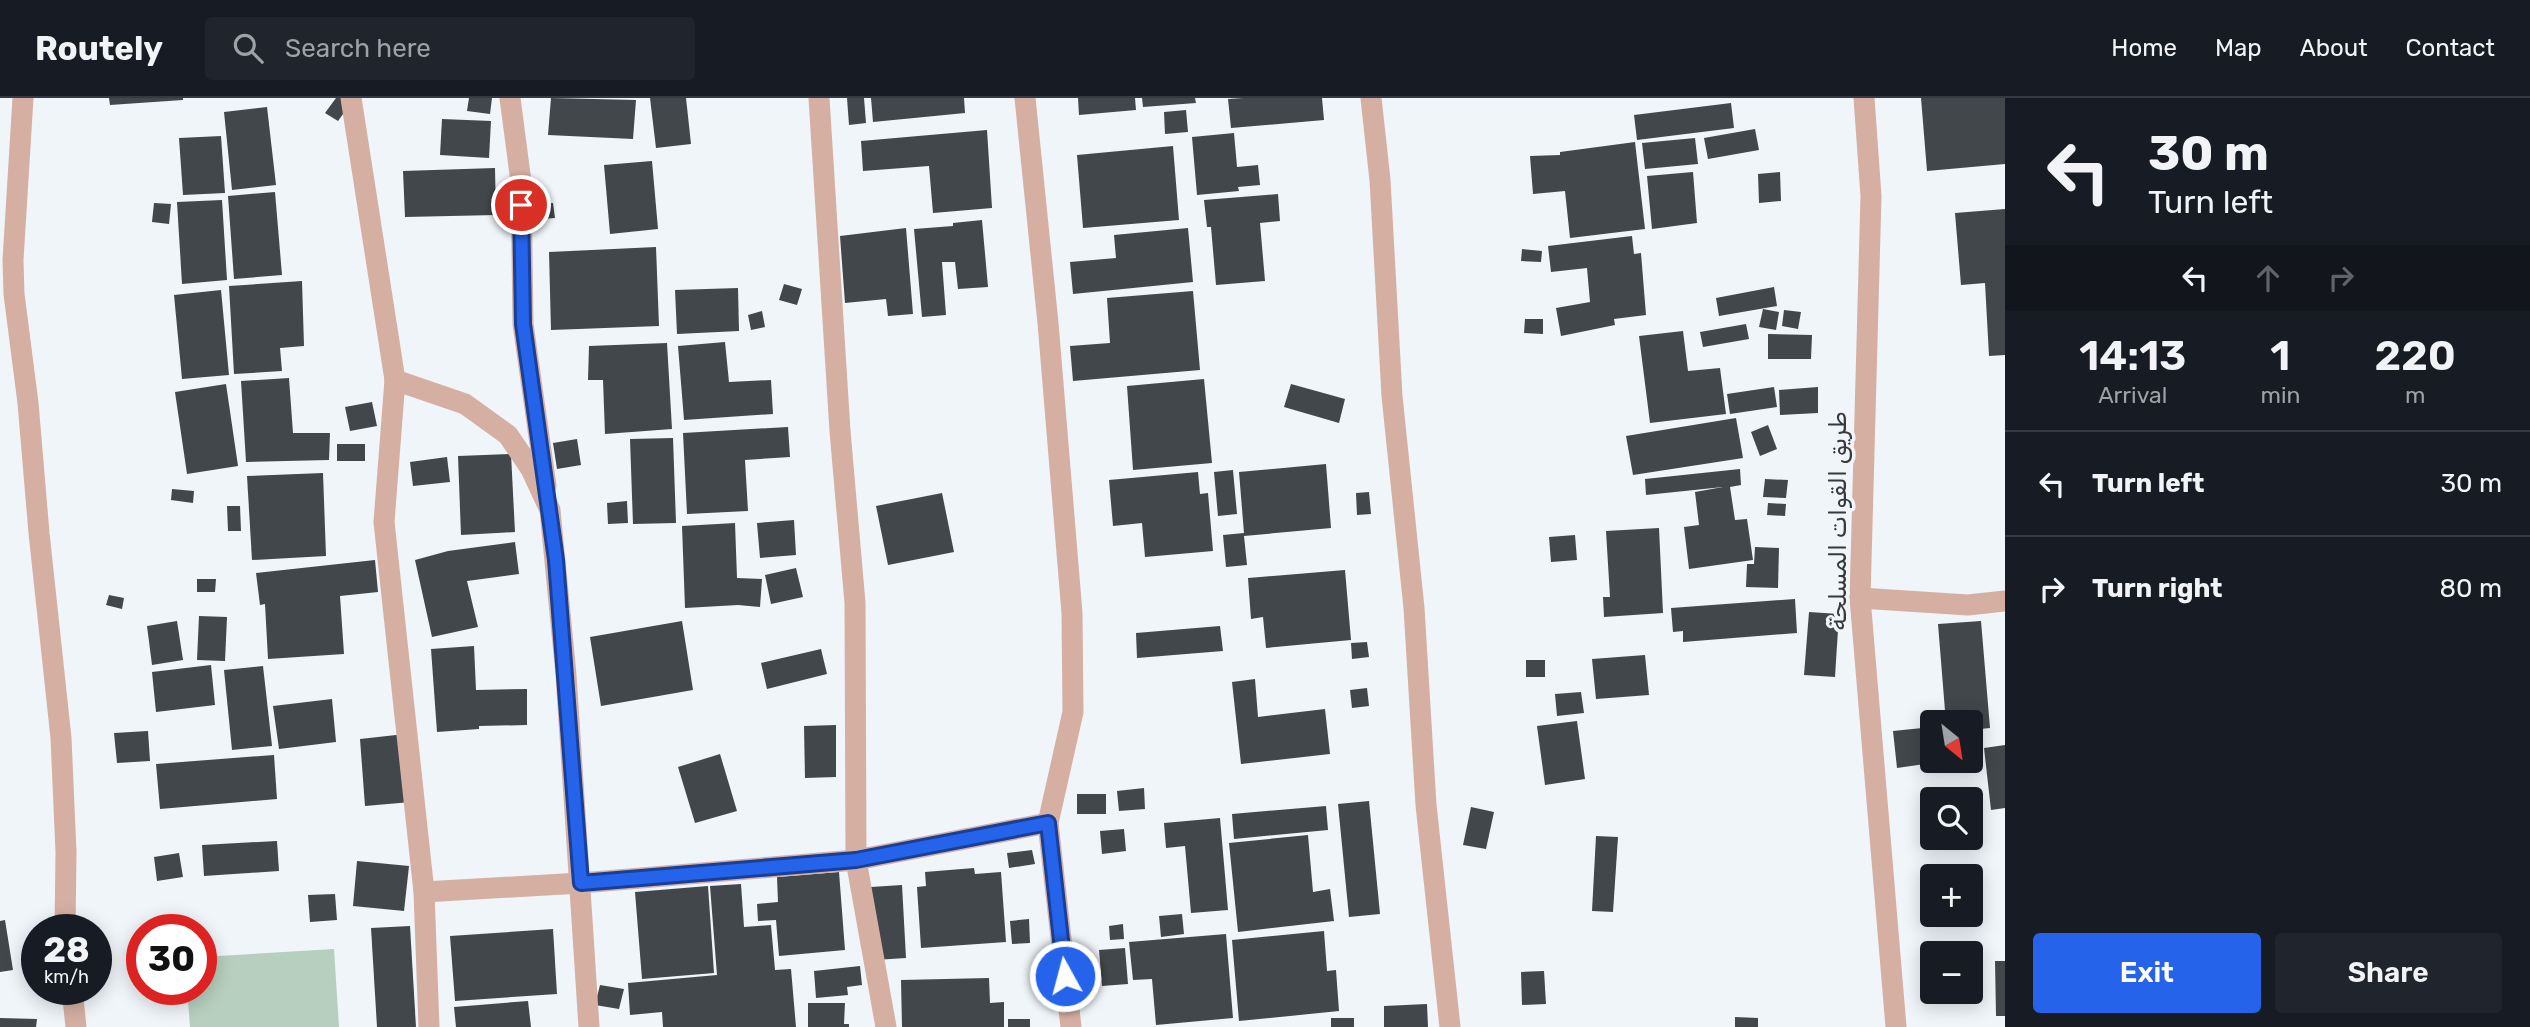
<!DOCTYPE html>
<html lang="en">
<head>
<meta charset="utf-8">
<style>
	:root { --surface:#171b24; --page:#20242c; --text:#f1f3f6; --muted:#9ea1a6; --line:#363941; --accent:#2563eb }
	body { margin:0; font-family:Rubik,"Noto Naskh Arabic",sans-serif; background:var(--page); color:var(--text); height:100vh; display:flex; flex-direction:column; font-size:26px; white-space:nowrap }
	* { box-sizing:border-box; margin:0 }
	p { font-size:23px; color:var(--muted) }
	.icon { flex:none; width:38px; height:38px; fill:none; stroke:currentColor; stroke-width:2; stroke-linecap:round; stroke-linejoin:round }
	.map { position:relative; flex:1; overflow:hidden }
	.details { display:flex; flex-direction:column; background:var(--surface); width:525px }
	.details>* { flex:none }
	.guide { background:#171b24; color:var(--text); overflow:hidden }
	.needle { width:46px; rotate:150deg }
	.buttons { position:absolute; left:1920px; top:612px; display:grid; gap:14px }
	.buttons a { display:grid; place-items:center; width:63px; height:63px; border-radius:7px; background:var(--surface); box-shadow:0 4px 18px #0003; font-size:35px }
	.speed { position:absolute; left:21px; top:816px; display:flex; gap:14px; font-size:35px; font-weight:700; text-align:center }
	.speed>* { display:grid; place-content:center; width:91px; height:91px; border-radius:50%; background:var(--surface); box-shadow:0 4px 18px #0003; line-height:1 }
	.speed small { font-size:18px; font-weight:400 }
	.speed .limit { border:10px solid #d22; background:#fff; color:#111 }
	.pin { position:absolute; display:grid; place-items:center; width:60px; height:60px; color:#fff; margin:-30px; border:4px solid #fff; border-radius:50%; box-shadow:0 2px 7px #0007 }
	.me { position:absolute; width:77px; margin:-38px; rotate:353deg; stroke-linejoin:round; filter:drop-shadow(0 0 5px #0008) }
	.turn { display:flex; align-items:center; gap:24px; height:147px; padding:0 28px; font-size:32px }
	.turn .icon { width:91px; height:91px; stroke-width:2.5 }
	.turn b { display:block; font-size:49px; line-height:60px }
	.lanes { display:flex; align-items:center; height:66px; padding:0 28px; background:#0003; justify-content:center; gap:35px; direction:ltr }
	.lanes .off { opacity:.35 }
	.eta { display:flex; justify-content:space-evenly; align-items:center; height:119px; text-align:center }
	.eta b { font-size:42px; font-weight:600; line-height:49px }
	.button { display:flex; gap:14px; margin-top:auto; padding:14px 28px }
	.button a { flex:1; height:80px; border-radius:7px; background:var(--accent); color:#fff; font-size:28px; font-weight:600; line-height:80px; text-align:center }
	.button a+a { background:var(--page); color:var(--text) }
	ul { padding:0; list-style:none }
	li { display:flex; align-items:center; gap:21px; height:105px; padding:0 28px; border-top:2px solid var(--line) }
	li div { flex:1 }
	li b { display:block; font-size:26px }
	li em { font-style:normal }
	header { display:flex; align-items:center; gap:42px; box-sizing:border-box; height:98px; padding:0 35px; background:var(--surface); border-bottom:2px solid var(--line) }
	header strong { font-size:33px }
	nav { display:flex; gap:38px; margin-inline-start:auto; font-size:24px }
	.search { width:490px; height:63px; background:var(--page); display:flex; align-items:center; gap:18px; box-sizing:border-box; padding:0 24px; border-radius:7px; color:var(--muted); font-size:26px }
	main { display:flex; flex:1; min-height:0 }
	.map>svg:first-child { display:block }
	.green { fill:#b7cfbf }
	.building { fill:#42474b }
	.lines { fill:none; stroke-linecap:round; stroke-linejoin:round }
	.minor { stroke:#d6afa3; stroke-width:21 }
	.route-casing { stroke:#184099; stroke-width:18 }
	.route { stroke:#2563eb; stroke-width:12 }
	.labels { text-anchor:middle; stroke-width:7; stroke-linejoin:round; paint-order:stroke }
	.street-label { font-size:24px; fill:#37393b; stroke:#f0f5fa }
</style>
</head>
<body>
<header>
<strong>Routely</strong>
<div class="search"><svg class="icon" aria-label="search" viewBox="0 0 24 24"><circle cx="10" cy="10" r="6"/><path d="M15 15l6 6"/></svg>Search here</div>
<nav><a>Home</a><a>Map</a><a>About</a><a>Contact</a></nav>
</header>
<main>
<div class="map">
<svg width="2005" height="929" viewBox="0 0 2005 929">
	<rect width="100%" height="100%" fill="#f0f5fa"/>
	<path class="green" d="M334 851 339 929H190L187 891H201V859Z"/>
	<g class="building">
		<path d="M109 0H183V2L110 7Z"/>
		<path d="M336 0H344L351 5 338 23 325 15Z"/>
		<path d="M469 0H492L490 16 467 13Z"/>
		<path d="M551 0 636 2 633 41 548 37Z"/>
		<path d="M650 0H686L691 46 656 50Z"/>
		<path d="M847 0H864L866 25 849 27Z"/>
		<path d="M871 0H964L965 15 873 24Z"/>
		<path d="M1078 0H1135L1136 12 1079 17Z"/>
		<path d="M1142 0H1195L1196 5 1143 9Z"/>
		<path d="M1243 0H1322L1324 22 1231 30 1228 1Z"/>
		<path d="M1921 0H2005V66L1927 73Z"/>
		<path d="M1731 5 1734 30 1637 42 1634 17Z"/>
		<path d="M267 9 276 87 232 92 224 14Z"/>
		<path d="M1186 12 1188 34 1165 36 1164 14Z"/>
		<path d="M442 21 491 23 489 60 440 57Z"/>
		<path d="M1755 31 1759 52 1708 61 1704 40Z"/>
		<path d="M987 32 992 110 933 115 929 68 863 73 861 43Z"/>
		<path d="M1234 35 1237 69 1258 67 1260 87 1238 89 1239 93 1197 97 1192 39Z"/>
		<path d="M221 38 225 95 183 97 179 40Z"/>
		<path d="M1695 40 1698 66 1645 71 1642 45Z"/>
		<path d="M1635 44 1645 131 1570 140 1565 93 1533 96 1530 58 1560 57V54Z"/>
		<path d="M1173 48 1179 122 1083 130 1077 57Z"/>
		<path d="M652 63 658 131 610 136 604 67Z"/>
		<path d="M495 70 496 117 405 119 403 73Z"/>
		<path d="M1693 74 1697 125 1652 131 1647 78Z"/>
		<path d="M1780 74 1781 103 1759 105 1758 76Z"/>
		<path d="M275 94 282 177 234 181 228 98Z"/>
		<path d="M1278 96 1280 123 1260 125 1265 183 1216 187 1211 129H1207L1204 102Z"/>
		<path d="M222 102 227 182 182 186 177 104Z"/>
		<path d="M154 105 171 106 169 126 152 124Z"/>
		<path d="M553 105 555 120 541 121 539 106Z"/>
		<path d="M2005 111V257L1989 258 1985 185 1961 187 1955 115Z"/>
		<path d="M982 122 988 189 958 191 955 164H942L946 217 922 219 914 131 953 128V125Z"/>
		<path d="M906 130 913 216 888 218 886 201 845 205 840 138Z"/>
		<path d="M1188 130 1193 184 1073 196 1070 164 1116 160 1114 137Z"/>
		<path d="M1632 138 1634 156 1641 155 1646 217 1614 221 1615 227 1561 238 1556 210 1590 204 1587 170 1551 174 1548 148Z"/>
		<path d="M656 149 659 228 551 232 549 154Z"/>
		<path d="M1522 151 1542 153 1541 164 1521 163Z"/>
		<path d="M302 183 304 248 280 250 282 273 234 276 229 188Z"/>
		<path d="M784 186 802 191 797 207 779 202Z"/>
		<path d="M1774 189 1777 208 1719 218 1716 200Z"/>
		<path d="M738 190 739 233 677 236 675 192Z"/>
		<path d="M221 192 229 277 182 281 174 197Z"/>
		<path d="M1193 193 1200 272 1073 283 1070 248 1110 245 1107 200Z"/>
		<path d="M1763 211 1779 214 1776 232 1759 229Z"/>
		<path d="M1784 212 1801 214 1798 231 1782 228Z"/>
		<path d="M762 213 765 229 751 232 748 217Z"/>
		<path d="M1525 221H1543V236L1524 235Z"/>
		<path d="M1746 226 1749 241 1703 249 1700 234Z"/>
		<path d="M1683 233 1688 273 1720 270 1726 316 1650 325 1639 238Z"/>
		<path d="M1768 236 1812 237 1811 261H1768Z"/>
		<path d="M725 244 729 284 771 282 773 316 684 322 678 248Z"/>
		<path d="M667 245 672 331 605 336 603 282H588L589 248Z"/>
		<path d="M289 280 293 335H330L329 362 246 364 241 283Z"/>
		<path d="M1204 281 1212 365 1133 372 1127 288Z"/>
		<path d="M226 286 238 368 187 376 175 294Z"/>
		<path d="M1291 286 1345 301 1339 325 1284 309Z"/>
		<path d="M1774 289 1777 309 1730 316 1727 296Z"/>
		<path d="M1818 289V315L1780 317 1779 292Z"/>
		<path d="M372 304 377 328 350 333 345 309Z"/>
		<path d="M1736 320 1743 360 1633 377 1626 338Z"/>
		<path d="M1768 327 1777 351 1760 358 1751 334Z"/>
		<path d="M788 329 790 359 745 362 748 413 687 416 683 335Z"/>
		<path d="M673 340 676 425 633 426 630 341Z"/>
		<path d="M577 341 581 367 557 371 553 345Z"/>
		<rect x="337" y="346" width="28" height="17"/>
		<path d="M511 356 515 434 461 437 458 358Z"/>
		<path d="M447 359 450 384 413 388 410 364Z"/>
		<path d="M1326 366 1331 430 1244 438 1247 467 1226 469 1223 437 1244 435 1239 374Z"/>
		<path d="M1740 371 1741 387 1730 389 1735 422 1747 421 1753 462 1689 471 1684 429 1699 427 1695 394 1723 389 1646 397 1645 381Z"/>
		<path d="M1233 372 1237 416 1218 418 1214 374Z"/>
		<path d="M1198 374 1200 396 1208 395 1213 453 1145 459 1142 425 1113 428 1109 382Z"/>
		<path d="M323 375 326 458 252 462 247 378Z"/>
		<path d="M1765 381 1788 382 1786 400 1763 399Z"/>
		<path d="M172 391 194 393 193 405 171 402Z"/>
		<path d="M1369 394 1371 416 1357 417 1356 395Z"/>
		<path d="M942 395 954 454 888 467 876 408Z"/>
		<path d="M627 403 628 425 608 426 607 405Z"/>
		<path d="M1768 405 1786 406 1785 418 1767 417Z"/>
		<path d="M227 408H240L241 433H228Z"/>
		<path d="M794 422 796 457 760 460 757 425Z"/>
		<path d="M735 425 737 480 762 481 760 509 738 507 685 510 682 428Z"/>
		<path d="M1659 430 1663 515 1604 519 1603 499H1610L1606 433Z"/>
		<path d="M1575 437 1577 462 1551 464 1549 439Z"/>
		<path d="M515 444 519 476 467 483 478 529 432 539 415 462 448 453Z"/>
		<path d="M1755 449 1779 450 1778 490 1746 489 1747 466H1754Z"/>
		<path d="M375 462 378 494 340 498 344 556 268 561 265 506 260 507 256 475Z"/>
		<path d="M796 470 803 499 771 506 765 477Z"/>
		<path d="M1345 472 1351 542 1266 550 1263 519 1251 521 1248 480Z"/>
		<path d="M197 481H216L215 494H197Z"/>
		<path d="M109 497 124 500 122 511 106 507Z"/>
		<path d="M1795 501 1797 535 1683 544V533L1673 534 1671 510Z"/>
		<path d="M1809 514 1839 516 1835 579 1804 577Z"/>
		<path d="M199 518 227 519 225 563 197 562Z"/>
		<path d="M177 523 183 562 152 567 147 528Z"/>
		<path d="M682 523 693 592 601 608 590 539Z"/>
		<path d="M1981 523 1990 630 1970 632V625H1946L1938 526Z"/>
		<path d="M1220 528 1223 553 1137 560 1136 535Z"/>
		<path d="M1367 544 1369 559 1352 561 1351 545Z"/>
		<path d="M474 548 476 592 527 591V627L479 628V631L437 634 431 551Z"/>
		<path d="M821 551 827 576 767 591 761 565Z"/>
		<path d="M1645 557 1649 597 1596 601 1592 561Z"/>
		<rect x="1526" y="562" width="19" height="17"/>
		<path d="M211 567 215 607 156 614 152 574Z"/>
		<path d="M263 568 272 648 232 652 224 572Z"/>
		<path d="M1255 581 1258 619 1325 611 1330 656 1241 666 1232 584Z"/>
		<path d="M1367 590 1369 608 1352 610 1350 592Z"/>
		<path d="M1581 594 1584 615 1557 618 1555 596Z"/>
		<path d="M332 601 336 644 279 651 273 608Z"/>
		<path d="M1577 623 1585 681 1545 687 1537 628Z"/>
		<path d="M836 627V679L805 680 804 628Z"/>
		<path d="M1932 629V665L1897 670 1893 633Z"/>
		<path d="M148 633 150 663 117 665 114 635Z"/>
		<path d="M405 636 411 704 365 708 360 641Z"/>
		<path d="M2005 647V710L1991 712 1984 650Z"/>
		<path d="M720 656 737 713 695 725 678 669Z"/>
		<path d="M274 657 277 701 160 711 156 666Z"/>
		<path d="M1144 690 1145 711 1119 713 1117 693Z"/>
		<rect x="1077" y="696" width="29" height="20"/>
		<path d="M1369 703 1380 816 1349 819 1338 706Z"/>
		<path d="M1326 708 1328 732 1234 741 1232 716Z"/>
		<path d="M1471 709 1494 714 1486 751 1463 747Z"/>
		<path d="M1220 720 1228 812 1191 815 1185 748 1166 750 1164 725Z"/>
		<path d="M1124 731 1126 753 1102 756 1100 733Z"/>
		<path d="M1308 737 1313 794 1330 791 1334 823 1238 834 1229 745Z"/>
		<path d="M1596 738 1618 739 1613 814 1592 813Z"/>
		<path d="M277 743 279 773 204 778 202 747Z"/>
		<path d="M1032 752 1035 766 1009 770 1007 755Z"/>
		<path d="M179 755 183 779 157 783 154 759Z"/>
		<path d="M357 763 409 768 404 813 353 808Z"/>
		<path d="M974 770 975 776 1001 774 1006 844 921 850 917 789 926 788 925 774Z"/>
		<path d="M839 774 845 852 779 858 776 822 758 823 757 806 778 804 777 779Z"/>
		<path d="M741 786 744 829 771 827 775 872 791 871 796 929H663L662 914 630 917 628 885 717 877 710 788Z"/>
		<path d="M902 787 906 860 875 862 871 789Z"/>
		<path d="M708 788 714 875 642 881 635 794Z"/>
		<path d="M335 796 337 822 310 824 308 797Z"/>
		<path d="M1182 816 1184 836 1161 839 1159 818Z"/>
		<path d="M1029 821 1030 845 1012 846 1010 823Z"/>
		<path d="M5 822 13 872 0 874V823Z"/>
		<path d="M1123 826 1124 841 1110 842 1109 828Z"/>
		<path d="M410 828 416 929H377L371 830Z"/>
		<path d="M553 831 557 896 455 903 450 838Z"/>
		<path d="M1324 833 1327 873 1336 872 1339 913 1239 923 1232 842Z"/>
		<path d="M1226 836 1233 920 1156 927 1152 881 1133 882 1129 844Z"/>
		<path d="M1125 850 1128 886 1102 888 1099 852Z"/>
		<path d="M1995 863H2005V918H1996Z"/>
		<path d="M860 868 862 887 847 889 848 897 816 900 814 873Z"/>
		<path d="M1544 873 1546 906 1522 907 1521 874Z"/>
		<path d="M989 880 990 905 1004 904V929H902L901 882Z"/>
		<path d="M600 887 624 891 619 911 595 907Z"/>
		<path d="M528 903 531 929H456L454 909Z"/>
		<path d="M808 905H845L844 926H849V929H808Z"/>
		<path d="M1427 906 1428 929H1384V908Z"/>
		<path d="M1735 919 1758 920V929H1735Z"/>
		<path d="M0 920 37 921 36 929H0Z"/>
		<rect x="1331" y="920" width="23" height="9"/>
		<rect x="1008" y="921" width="22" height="8"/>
	</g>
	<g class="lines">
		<g class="minor">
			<path d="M23 0 13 162 14 196 28 305 39 435 61 640 66 754 65 831"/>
			<path d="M351 0 395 282 384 424 424 794 429 929"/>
			<path d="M510 0 521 84 523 226 546 388"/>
			<path d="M819 0 840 333 855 505 856 762 886 929"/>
			<path d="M1025 0 1048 225 1072 515 1073 614 1048 725 1071 929"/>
			<path d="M1371 0 1380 82 1392 298 1414 510 1426 707 1450 929"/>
			<path d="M1864 0 1871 98 1860 500 1896 929"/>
			<path d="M395 282 465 306 508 337 531 371 550 412 566 577 589 929"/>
			<path d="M1860 500 1968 507 2005 503"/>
			<path d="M424 794 581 785 856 762 1048 725"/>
			<path d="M72 891 76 929"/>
		</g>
	</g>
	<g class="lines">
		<g class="route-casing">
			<path id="route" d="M521 107 523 226 556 462 581 785 856 762 1048 725 1065 878"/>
		</g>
		<use href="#route" class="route"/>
	</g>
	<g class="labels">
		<g class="street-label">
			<text transform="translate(1838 423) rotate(-90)" y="8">طريق القوات المسلحة</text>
		</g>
	</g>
</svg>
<div class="buttons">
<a><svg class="needle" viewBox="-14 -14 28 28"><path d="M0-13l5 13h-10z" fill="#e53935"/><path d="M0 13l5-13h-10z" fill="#9ea1a6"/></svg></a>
<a><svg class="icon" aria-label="search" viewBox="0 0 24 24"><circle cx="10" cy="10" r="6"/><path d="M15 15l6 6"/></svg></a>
<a>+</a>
<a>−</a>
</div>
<div class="speed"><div>28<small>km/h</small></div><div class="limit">30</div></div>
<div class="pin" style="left:521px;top:107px;background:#d93025"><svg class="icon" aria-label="arrive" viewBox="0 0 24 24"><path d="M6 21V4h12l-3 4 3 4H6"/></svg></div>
<svg class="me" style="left:1065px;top:878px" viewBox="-20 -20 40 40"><circle r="17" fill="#2563eb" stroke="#fff" stroke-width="3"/><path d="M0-11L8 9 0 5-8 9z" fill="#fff"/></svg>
</div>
<section class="details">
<div class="guide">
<div class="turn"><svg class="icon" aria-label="left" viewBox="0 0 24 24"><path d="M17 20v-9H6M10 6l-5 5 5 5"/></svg><div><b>30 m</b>Turn left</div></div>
<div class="lanes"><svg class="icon" aria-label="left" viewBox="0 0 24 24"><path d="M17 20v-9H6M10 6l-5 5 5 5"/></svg><svg class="icon off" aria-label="ahead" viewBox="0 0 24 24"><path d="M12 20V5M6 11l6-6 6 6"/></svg><svg class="icon off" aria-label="right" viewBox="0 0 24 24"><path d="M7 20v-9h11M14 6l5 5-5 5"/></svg></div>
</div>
<div class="eta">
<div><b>14:13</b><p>Arrival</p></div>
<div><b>1</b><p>min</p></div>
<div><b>220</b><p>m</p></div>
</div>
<ul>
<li><svg class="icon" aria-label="left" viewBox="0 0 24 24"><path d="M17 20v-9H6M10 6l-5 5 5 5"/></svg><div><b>Turn left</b></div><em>30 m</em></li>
<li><svg class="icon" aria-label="right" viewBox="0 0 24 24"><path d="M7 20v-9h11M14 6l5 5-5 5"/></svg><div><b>Turn right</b></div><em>80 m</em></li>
</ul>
<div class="button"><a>Exit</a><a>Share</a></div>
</section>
</main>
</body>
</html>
